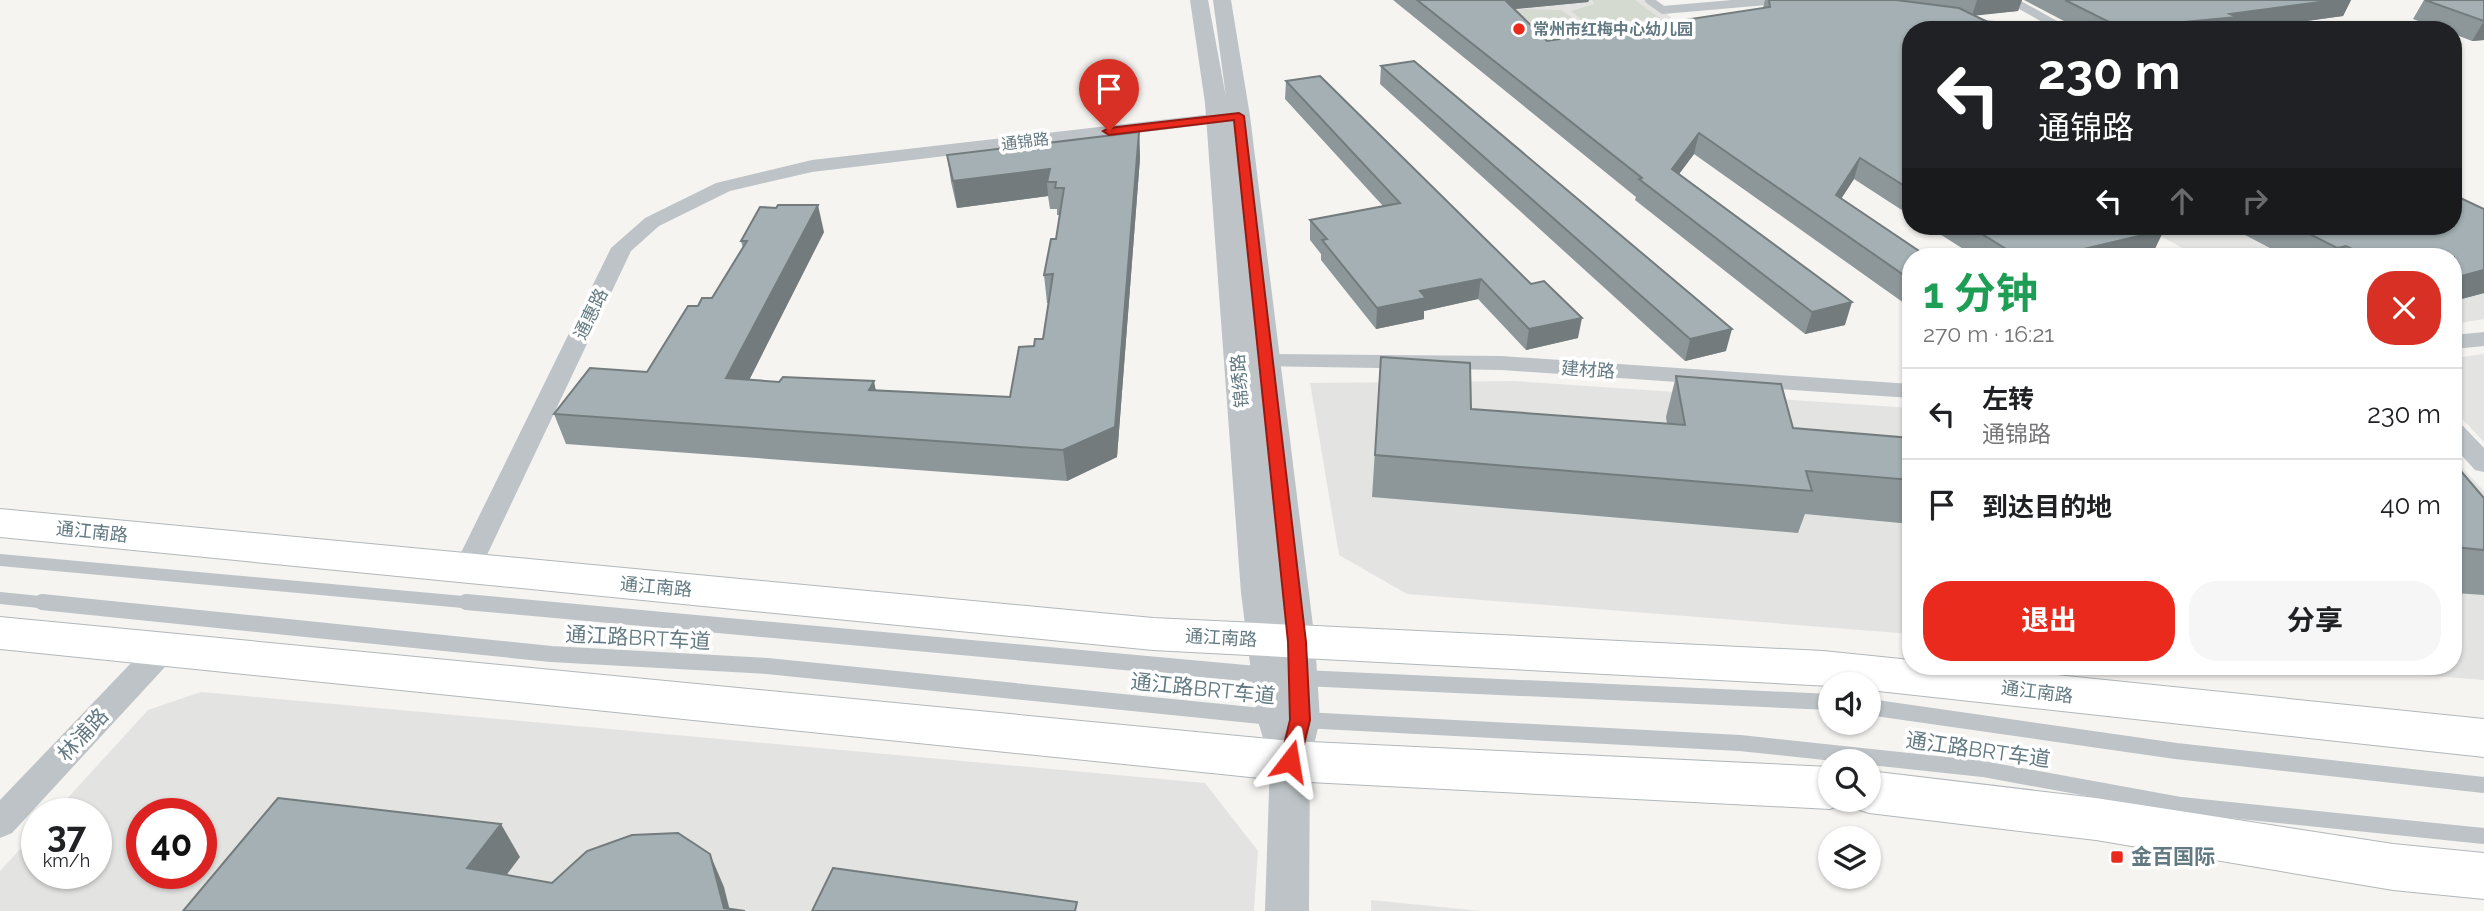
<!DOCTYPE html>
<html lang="zh">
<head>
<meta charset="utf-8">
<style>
	:root { --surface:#fff; --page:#f6f6f6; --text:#202124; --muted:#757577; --line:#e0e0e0; --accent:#e92a1d }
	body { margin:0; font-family:Raleway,"Noto Sans SC",sans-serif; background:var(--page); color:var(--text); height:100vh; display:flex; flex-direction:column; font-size:26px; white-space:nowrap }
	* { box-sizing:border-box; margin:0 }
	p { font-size:23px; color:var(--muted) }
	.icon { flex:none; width:38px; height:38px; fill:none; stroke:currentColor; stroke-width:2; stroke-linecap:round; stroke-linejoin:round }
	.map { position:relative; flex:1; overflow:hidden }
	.drawer { position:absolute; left:1902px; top:248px; width:560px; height:427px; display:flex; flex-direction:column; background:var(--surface); border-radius:28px; box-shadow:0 2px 5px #0004 }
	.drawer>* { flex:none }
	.guide { position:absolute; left:1902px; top:21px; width:560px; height:214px; border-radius:28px; box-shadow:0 2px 5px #0004; background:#202124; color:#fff; overflow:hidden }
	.tools { position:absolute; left:1818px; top:672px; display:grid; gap:14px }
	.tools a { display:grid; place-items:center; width:63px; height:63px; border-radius:50%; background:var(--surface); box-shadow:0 2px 5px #0004; font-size:35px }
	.speed { position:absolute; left:21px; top:798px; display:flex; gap:14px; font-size:35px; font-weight:700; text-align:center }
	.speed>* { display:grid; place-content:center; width:91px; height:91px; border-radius:50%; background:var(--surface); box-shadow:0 2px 5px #0004; line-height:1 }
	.speed small { font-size:18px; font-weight:400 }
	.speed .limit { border:10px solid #d22; background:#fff; color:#111 }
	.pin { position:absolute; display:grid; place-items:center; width:60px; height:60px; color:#fff; margin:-72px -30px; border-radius:50% 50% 50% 0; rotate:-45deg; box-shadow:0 0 7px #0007 }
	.pin .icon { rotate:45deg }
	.me { position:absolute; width:77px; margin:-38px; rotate:14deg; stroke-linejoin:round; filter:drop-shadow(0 0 5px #0008) }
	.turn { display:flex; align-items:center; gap:24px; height:147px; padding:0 21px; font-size:32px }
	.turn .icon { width:91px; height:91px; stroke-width:2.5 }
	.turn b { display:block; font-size:49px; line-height:60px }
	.lanes { display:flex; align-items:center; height:66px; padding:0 21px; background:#0003; justify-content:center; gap:35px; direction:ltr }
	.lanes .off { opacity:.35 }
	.round { display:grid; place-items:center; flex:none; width:74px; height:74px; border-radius:28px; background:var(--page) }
	.summary { display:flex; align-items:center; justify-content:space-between; height:119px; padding:0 21px }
	h1 { font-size:42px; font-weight:700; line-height:52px; color:#1e9e55 }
	.cta { display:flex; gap:14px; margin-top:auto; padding:14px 21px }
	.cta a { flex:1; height:80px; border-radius:28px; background:var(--accent); color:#fff; font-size:28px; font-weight:700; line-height:80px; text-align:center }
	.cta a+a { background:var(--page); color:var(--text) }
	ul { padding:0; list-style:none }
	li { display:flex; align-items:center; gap:21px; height:91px; padding:0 21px; border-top:2px solid var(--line) }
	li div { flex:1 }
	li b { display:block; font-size:26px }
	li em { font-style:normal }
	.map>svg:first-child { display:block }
	.built { fill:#e3e4e2; fill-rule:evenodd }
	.green { fill:#d5dad0 }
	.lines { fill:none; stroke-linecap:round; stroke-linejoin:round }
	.primary-casing { stroke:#b1b7ba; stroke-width:2 }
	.service-far2 { stroke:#bdc3c6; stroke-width:8 }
	.service-far1 { stroke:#bdc3c6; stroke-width:12 }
	.service { stroke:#bdc3c6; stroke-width:16 }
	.minor { fill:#bdc3c6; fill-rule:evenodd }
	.tertiary { fill:#bdc3c6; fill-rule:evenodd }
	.primary { fill:#fff; fill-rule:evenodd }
	.wall { fill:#8d979a }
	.shaded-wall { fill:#737b7d }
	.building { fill:#a4b0b3; stroke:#737b7d; stroke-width:2 }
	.route { fill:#e92a1d; stroke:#971b13; stroke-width:2 }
	.poi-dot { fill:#e92a1d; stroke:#fff; stroke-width:2.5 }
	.labels { text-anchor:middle; stroke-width:7; stroke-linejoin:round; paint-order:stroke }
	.far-poi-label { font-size:16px; font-weight:bold; fill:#637a83; stroke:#fff; text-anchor:start }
	.far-street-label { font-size:16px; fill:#637a83; stroke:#fff }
	.street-label { font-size:18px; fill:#637a83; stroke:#fff }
	.near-street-label { font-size:21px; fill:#637a83; stroke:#fff }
	.near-poi-label { font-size:21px; font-weight:bold; fill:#637a83; stroke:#fff; text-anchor:start }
</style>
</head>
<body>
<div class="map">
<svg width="2484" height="911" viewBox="0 0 2484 911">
	<rect width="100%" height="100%" fill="#f5f4f1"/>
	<g class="built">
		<path d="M1437 0H1649L1673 19 1475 40Z"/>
		<path d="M2142 226H2454L2484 233V319L2454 324V257H2199Z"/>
		<path d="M2484 354V442L2454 410V358Z"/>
		<path d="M1514 381 1911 408V634L1407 594 1339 555 1310 383Z"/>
		<path d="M2454 459 2484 491V680L2319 667H2454Z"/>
		<path d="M201 692 1205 783 1258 851 1254 911H0V871L37 831V873H96V814H53L148 710ZM142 814H201V873H142Z"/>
		<path d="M1371 900 1481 911H1371Z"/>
	</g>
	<g class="green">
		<path d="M1592 0H1635L1660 18 1589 26 1571 11 1594 4Z"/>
		<path d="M1523 9 1561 10 1577 21 1520 28 1506 14Z"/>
	</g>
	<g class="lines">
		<g class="primary-casing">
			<g id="primary">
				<path d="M0 509 1153 618 1823 651 1911 660V667H1978L2484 719V757L1869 690V684L1830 686 1153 650 0 537Z"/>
				<path d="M0 617 1290 741 1830 767V800H1869V771L2096 798 2393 844 2484 853V899L2393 890 2096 840 1869 813 1851 807 1848 801 1830 809 1290 781 0 649Z"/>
			</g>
		</g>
		<g class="service-far2">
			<path d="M1649 0 1663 10 1778 0"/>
			<path d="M2011 0 2065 30"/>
			<path d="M1980 23 2029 30"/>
		</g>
		<g class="service-far1">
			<path d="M0 560 485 604"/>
			<path d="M0 598 59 604"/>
		</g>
		<g class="service">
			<path d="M42 602 551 654 767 666 1271 717"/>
			<path d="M466 602 1267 675"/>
			<path d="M1303 678 1830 702"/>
			<path d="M1869 707 2176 751 2484 785"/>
			<path d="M1303 720 1740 743 1983 769 2181 805 2484 836"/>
		</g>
		<g class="minor">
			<path d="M1239 111 1248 116 1245 120 812 172 730 191 659 226 631 251 477 576 467 579 457 576 453 569 611 248 645 218 716 183 812 160Z"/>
			<path d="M2484 332V346L2454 349V335Z"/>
			<path d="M1265 354 1502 356 1911 384V398L1502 370 1257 366 1253 361 1257 356Z"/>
			<path d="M2454 424 2463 426 2484 448V472L2475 470 2454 447Z"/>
			<path d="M165 636 176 639 180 647 176 655 12 833 0 838V800L154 639Z"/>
		</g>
		<path class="tertiary" d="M1190 0H1208L1226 97 1213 0H1231L1250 116 1315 642 1320 720 1310 761 1309 911H1265L1270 761 1257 718 1241 593 1205 103Z"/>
		<use href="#primary" class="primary"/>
	</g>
	<g class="wall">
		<path d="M1393 0H1589L1588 2 1514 9 1547 41 1763 8 1765 0H2022L2018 11 1974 15 1911 30V216L1854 179 1841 199 1911 257V308L1694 154 1679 174 1845 325 1805 334 1635 200 1636 197Z"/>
		<path d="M2024 0H2351L2343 16 2239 30H2081Z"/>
		<path d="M2424 0H2484V40L2472 41 2454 34V30H2442L2413 19Z"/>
		<path d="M1381 66 1726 351 1685 361 1380 84Z"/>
		<path d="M1286 81 1578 338 1526 350 1478 299 1424 311V319L1376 329 1321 260V254L1310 240V220L1383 206 1285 99Z"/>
		<path d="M1139 132 1140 158 1117 457 1067 481 566 444 554 414 647 372 698 306 712 298 743 248 741 241 824 232 749 380 876 390 1010 397 1034 346 1043 339 1049 303H1047L1044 275 1056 239 1060 215H1057V209H1050L1048 196 957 208 951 182 947 155Z"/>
		<path d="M2484 209V293L2454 301V257H2287L2228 226H2454Z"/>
		<path d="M1927 226H2157L2154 251 2130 257H1976Z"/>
		<path d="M1381 357 1471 409 1667 424 1666 417 1676 376 1793 428 1911 438V524L1805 514 1798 533 1372 497Z"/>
		<path d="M2454 463 2484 498V595L2454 593Z"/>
	</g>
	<g class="shaded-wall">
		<path d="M1497 0H1589L1588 2 1495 11Z"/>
		<path d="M1977 0H2022L2018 11 1972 16Z"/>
		<path d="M2335 0H2351L2343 16 2239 30H2121V28Z"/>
		<path d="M2484 21V40L2472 41Z"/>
		<path d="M1139 132 1140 158 1117 457 1067 481 1063 450Z"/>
		<path d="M1699 133 1694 154 1667 190 1672 169Z"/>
		<path d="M1860 158 1854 179 1829 217 1836 195Z"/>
		<path d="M1050 169 1047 182 1048 196 957 208 953 181Z"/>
		<path d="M818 205 824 232 735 408 726 378Z"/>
		<path d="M2164 230 2154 251 2130 257H2050Z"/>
		<path d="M2346 246 2340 257H2332L2337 248Z"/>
		<path d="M2484 270V293L2454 301V278Z"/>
		<path d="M1481 279 1478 299 1424 311V319L1376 329 1377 308 1420 291Z"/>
		<path d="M1852 302 1845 325 1805 334 1812 312Z"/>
		<path d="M1582 318 1578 338 1526 350 1529 329Z"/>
		<path d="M1732 329 1726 351 1685 361 1690 339Z"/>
		<path d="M874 381 880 411 869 390Z"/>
		<path d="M501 824 520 857 487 901 467 868Z"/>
		<path d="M710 854 724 887 730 911 724 908Z"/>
	</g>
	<g class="building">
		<path d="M1417 0H1505L1547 41 1770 7 1769 0H1896L1959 8 2004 30H1911V190L1860 158 1836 195 1928 257H1911V280L1699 133 1672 169 1852 302 1812 312 1639 179 1642 178Z"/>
		<path d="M2065 0H2335L2230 14 2237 17 2121 28Z"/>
		<path d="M2425 0H2484V21Z"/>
		<path d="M1414 61 1732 329 1690 339 1381 66Z"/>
		<path d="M1320 76 1531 284 1544 281 1582 318 1529 329 1481 279 1420 291 1426 298 1377 308 1322 240 1327 239 1310 220 1400 203 1286 81Z"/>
		<path d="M1139 132 1115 427 1063 450 554 414 590 368 647 372 688 306H698L702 298H712L747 241H741L760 207 776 208 778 205H818L726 378 779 382 783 377 874 381 869 390 1010 397 1019 347 1034 346 1035 339H1043L1053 274 1044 275 1051 239H1056L1064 188H1055L1056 182H1047L1050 169 953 181 947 155Z"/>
		<path d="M2454 195 2484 209V270L2454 278V257H2369L2346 246 2337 248 2294 226H2454Z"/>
		<path d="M1969 226H2157L2164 230 2050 257H2019Z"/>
		<path d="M1381 357 1470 363 1471 409 1685 425 1676 376 1781 384 1793 428 1911 438V480L1806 471 1812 491 1375 455Z"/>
		<path d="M2454 463 2484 498V550L2454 547Z"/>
		<path d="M278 798 501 824 467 868 552 883 587 851 632 835 678 833 710 854 724 908 745 911H183Z"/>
		<path d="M833 868 1077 902 1075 911H812Z"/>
	</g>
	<path class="route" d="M1239 113 1244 116 1306 642 1310 720 1300 761 1297 767H1283L1280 761 1290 720 1288 642 1234 120 1109 135 1103 131 1109 128Z"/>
	<g class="poi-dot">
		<circle cx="1519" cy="29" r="7"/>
		<rect x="2110" y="850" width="14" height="14" rx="3.5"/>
	</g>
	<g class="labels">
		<g class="far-poi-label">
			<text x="1533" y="35">常州市红梅中心幼儿园</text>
		</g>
		<g class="far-street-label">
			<text transform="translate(1025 141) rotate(-7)" y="6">通锦路</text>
		</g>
		<g class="street-label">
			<text transform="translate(591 314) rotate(-64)" y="6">通惠路</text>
			<text transform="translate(1588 370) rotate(4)" y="6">建材路</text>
			<text transform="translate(1240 381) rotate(-95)" y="6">锦绣路</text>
			<text transform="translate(92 532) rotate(6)" y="6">通江南路</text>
			<text transform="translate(656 587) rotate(5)" y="6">通江南路</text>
			<text transform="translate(1221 638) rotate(3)" y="6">通江南路</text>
			<text transform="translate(2037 692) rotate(7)" y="6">通江南路</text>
		</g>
		<g class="near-street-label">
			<text transform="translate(638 638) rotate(3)" y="7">通江路BRT车道</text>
			<text transform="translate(1203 689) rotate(6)" y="7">通江路BRT车道</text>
			<text transform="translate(83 735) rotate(-47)" y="7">林浦路</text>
			<text transform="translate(1978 750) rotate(8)" y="7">通江路BRT车道</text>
		</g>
		<g class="near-poi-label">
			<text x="2131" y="864">金百国际</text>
		</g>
	</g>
</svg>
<div class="tools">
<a><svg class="icon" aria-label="sound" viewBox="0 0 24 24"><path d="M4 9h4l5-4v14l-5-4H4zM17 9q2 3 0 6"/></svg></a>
<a><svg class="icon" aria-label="search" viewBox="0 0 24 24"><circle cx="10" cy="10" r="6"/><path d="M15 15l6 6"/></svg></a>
<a><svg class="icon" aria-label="layers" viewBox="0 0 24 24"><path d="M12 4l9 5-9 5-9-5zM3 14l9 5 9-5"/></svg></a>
</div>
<div class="speed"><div>37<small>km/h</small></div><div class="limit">40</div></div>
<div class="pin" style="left:1109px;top:131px;background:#d93025"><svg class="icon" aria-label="arrive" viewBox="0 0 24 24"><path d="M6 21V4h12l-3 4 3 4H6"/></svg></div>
<svg class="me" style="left:1290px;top:761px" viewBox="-20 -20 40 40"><path d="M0-17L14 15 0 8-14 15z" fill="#e92a1d" stroke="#fff" stroke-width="4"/></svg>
<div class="guide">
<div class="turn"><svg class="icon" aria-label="left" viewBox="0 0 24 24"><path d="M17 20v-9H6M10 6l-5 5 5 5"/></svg><div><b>230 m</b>通锦路</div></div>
<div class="lanes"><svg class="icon" aria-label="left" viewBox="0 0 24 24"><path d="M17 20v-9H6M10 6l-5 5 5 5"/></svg><svg class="icon off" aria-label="ahead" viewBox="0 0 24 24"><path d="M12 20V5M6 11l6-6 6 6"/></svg><svg class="icon off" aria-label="right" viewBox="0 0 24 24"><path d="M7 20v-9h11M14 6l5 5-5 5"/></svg></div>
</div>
<section class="drawer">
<div class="summary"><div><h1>1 分钟</h1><p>270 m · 16:21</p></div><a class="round" style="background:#d93025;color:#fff"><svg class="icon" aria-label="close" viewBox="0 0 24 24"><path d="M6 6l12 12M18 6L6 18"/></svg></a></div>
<ul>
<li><svg class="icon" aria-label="left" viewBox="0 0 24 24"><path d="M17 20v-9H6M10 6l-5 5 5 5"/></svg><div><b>左转</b><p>通锦路</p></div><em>230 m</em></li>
<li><svg class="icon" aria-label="arrive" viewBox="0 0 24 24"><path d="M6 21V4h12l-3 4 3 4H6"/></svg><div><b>到达目的地</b></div><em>40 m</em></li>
</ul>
<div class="cta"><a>退出</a><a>分享</a></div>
</section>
</div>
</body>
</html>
